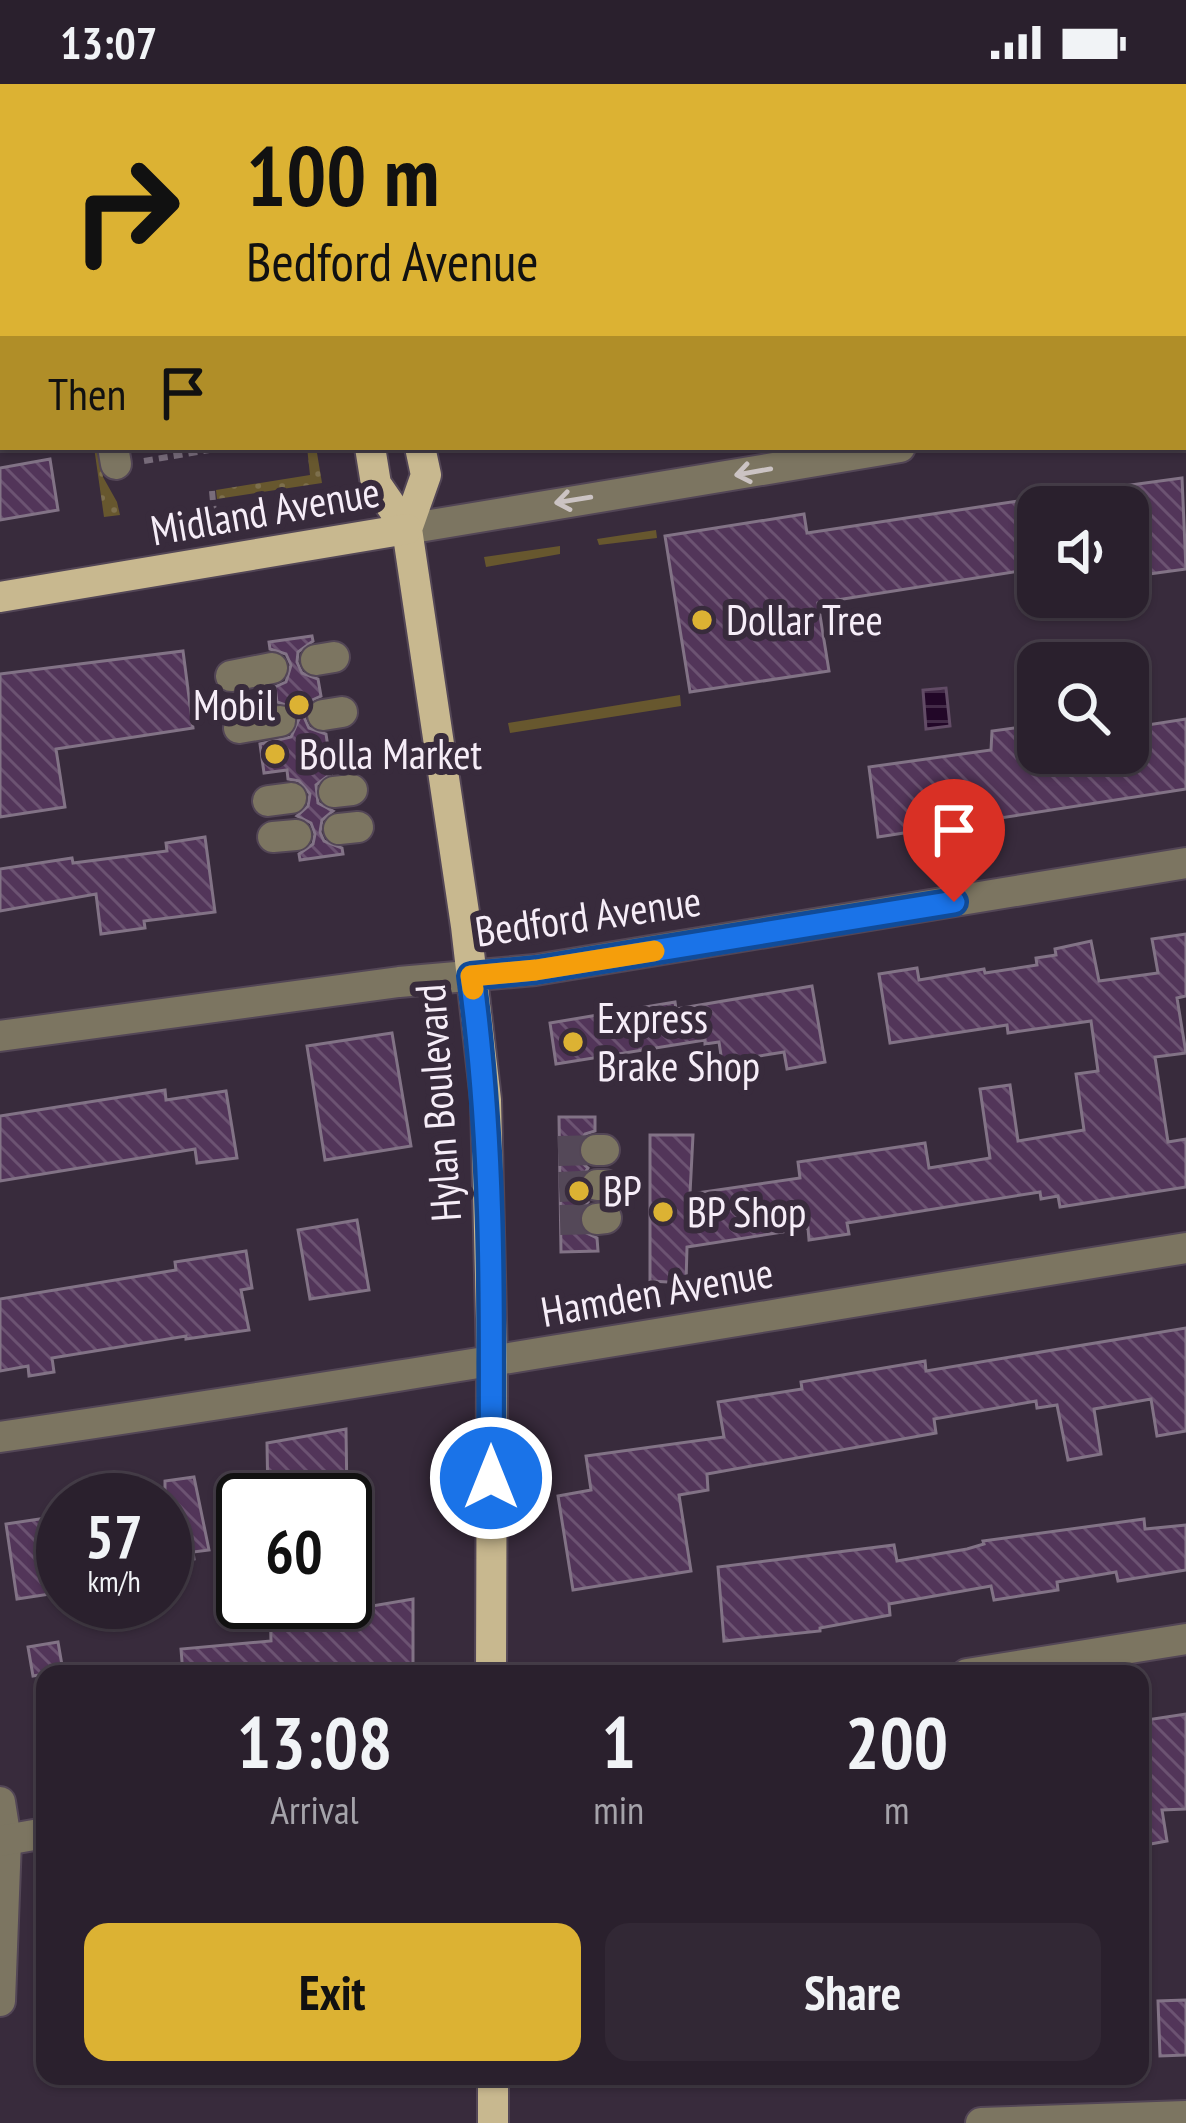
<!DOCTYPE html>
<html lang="en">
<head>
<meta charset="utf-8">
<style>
	:root { --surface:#2a202d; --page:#322835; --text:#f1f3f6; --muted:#a5a3aa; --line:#463e49; --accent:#dcb233 }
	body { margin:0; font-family:"PT Sans Narrow",sans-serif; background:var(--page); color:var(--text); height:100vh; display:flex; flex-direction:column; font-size:45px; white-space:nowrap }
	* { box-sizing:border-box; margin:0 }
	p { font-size:39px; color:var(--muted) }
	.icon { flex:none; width:66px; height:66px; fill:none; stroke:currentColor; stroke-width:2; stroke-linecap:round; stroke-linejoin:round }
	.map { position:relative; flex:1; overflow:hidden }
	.side { position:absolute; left:36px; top:1581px; width:1113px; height:420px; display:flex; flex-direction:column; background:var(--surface); border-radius:24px; box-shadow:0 3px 9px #0004,0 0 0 3px var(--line) }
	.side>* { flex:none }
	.hud { position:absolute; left:0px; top:0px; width:1188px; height:366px; box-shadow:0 3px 9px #0004,0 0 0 3px var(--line); background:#dcb233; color:#111; overflow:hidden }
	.fabs { position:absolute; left:1017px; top:402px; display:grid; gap:24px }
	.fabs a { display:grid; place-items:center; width:132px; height:132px; border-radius:24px; background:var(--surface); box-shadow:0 3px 9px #0004,0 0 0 3px var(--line); font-size:60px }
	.speed { position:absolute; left:36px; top:1389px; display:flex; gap:24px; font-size:60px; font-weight:700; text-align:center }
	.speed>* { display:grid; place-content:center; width:156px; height:156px; border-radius:50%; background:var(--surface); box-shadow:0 3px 9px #0004,0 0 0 3px var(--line); line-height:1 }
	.speed small { font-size:30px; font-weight:400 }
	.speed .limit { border:6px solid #111; border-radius:18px; background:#fff; color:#111 }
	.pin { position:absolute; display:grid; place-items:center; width:102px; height:102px; color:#fff; margin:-123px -51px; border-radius:50% 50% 50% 0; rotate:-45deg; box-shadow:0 0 12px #0007 }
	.pin .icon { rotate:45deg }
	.me { position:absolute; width:132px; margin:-66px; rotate:0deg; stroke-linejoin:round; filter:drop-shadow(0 0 9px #0008) }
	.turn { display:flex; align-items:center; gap:42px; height:252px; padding:0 48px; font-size:54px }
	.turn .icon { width:156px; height:156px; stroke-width:2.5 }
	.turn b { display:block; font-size:84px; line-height:102px }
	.then { display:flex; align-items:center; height:114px; padding:0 48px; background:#0003; gap:24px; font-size:45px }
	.eta { display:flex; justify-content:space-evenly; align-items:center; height:204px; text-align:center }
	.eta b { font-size:72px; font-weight:700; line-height:84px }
	.cta { display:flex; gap:24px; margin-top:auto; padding:24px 48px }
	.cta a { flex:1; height:138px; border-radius:24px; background:var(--accent); color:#111; font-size:48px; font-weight:700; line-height:138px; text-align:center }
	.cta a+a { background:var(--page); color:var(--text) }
	.status { display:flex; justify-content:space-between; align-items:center; height:84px; padding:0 60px; background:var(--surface); direction:ltr }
	.status svg { height:33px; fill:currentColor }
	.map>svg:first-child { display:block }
	.grass { fill:#67572e }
	.garden { fill:url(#garden-dots) }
	.water { fill:url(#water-rules); stroke:#624c66; stroke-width:3 }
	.building { fill:url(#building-back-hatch); stroke:#827386; stroke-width:3 }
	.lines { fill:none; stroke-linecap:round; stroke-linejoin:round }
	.minor-tunnel { stroke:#544858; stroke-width:30; stroke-dasharray:30 15; stroke-linecap:butt }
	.minor-casing { stroke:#534656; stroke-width:34 }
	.major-casing { stroke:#534656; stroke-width:34 }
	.path { stroke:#786c7b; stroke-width:6; stroke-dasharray:9 6; stroke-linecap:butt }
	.minor { stroke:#7c7561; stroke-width:30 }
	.major { stroke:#c8b88f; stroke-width:30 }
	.oneway { stroke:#cbc3c3 }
	.route-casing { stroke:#114b97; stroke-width:30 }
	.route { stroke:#1a73e8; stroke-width:21 }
	.slow { stroke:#f59e0b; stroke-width:21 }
	.poi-dot { fill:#dcb233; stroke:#382b3c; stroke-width:4.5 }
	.labels { text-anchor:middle; stroke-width:12; stroke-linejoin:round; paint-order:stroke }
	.street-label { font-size:42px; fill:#f6edf8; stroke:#382b3c }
	.poi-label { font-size:42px; fill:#f6edf8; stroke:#382b3c; text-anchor:start }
</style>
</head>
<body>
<div class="status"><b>13:07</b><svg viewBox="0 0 49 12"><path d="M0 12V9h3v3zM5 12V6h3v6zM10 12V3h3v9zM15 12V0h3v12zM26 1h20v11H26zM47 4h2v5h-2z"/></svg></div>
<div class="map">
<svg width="1186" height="2039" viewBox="0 0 1186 2039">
	<defs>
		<pattern id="garden-dots" width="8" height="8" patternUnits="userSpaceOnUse" patternTransform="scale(3)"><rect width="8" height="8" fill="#67572e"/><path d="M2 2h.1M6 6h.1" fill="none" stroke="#7d6f4d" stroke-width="1.8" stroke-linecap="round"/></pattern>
		<pattern id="water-rules" width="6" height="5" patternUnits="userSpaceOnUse" patternTransform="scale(3)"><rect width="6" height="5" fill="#220728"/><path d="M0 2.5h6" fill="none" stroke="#432b48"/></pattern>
		<pattern id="building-back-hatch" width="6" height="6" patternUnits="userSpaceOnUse" patternTransform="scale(3)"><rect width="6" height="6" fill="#523559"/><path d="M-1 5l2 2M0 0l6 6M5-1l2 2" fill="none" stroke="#6c5372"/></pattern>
	</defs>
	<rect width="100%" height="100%" fill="#382b3c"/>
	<g class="grass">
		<path d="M656 446 657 454 599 461 597 455Z"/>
		<path d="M560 462V470L486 483 484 473Z"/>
		<path d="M680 611 681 622 510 649 508 639Z"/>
	</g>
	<g class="garden">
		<path d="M94 363H99L103 393 117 418 120 431 104 433Z"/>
		<path d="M307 363H316L322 399 217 415 216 406 310 391Z"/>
	</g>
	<path class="water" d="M946 604 950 642 926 645 923 606Z"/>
	<g class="building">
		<path d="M50 375 58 426 0 436V384Z"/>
		<path d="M1182 394 1186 485 1134 492 1123 402Z"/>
		<path d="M1038 414V484L818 519 829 587 690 608 665 452 804 430 807 449Z"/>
		<path d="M312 552 313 557 298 568 297 578 302 589 318 595 321 612 310 617 304 633 309 644 326 650 332 689 316 701 318 719 333 727 322 736 320 748 324 757 342 764 343 770 300 776 299 770 313 760 315 750 311 739 297 732 308 722 310 710 299 697 288 695 287 686 264 689 260 660 291 653 299 635 294 624 277 618 275 603 286 598 291 581 286 570 270 565 269 558Z"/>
		<path d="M183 567 193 644 56 665 65 723 0 733V590Z"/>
		<path d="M1186 635V705L878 753 869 683 991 666 992 647 1038 641V669H1128V644Z"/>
		<path d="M205 753 215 828 144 837 145 844 101 850 96 810 0 827V785L72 774 73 779 167 767 166 759Z"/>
		<path d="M1186 850V912L1177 914 1186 969 1155 973 1168 1058 1186 1055V1103L1060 1123 1058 1112 1041 1115 1040 1108 847 1139 849 1150 809 1156 808 1144 687 1163 686 1199 650 1197V1051H693L690 1110 800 1094 798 1078 925 1059 929 1084 990 1074 980 1005 1010 1001 1018 1057 1084 1046 1076 990 1098 987 1091 937 1008 949 1007 941 890 959 879 890 917 884 919 896 984 885 985 889 1037 881 1036 874 1056 871 1055 865 1091 857 1099 897 1158 889 1152 855Z"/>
		<path d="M812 902 825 978 787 985 784 968 722 978 719 958 705 960V956L556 980 550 939 675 918 676 925Z"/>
		<path d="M392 949 411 1062 325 1076 307 962Z"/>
		<path d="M165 1006 166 1016 226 1007 237 1074 197 1079 195 1065 0 1097V1032Z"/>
		<path d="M559 1033H595V1047L585 1050 577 1065 580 1077 588 1084 578 1100 580 1110 588 1118 580 1126 578 1136 582 1147 597 1154 598 1167 561 1168Z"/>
		<path d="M357 1136 369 1206 310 1215 298 1146Z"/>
		<path d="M246 1167 252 1204 241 1206 249 1246 186 1255V1252L52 1274 54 1288 29 1292 28 1282 0 1287V1215L176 1186 175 1178Z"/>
		<path d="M1186 1244V1347L1157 1352 1151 1315 1094 1325 1101 1370 1068 1376 1057 1321 1037 1324 1036 1317 934 1335 936 1349 707 1390 708 1406 679 1411 691 1487 573 1506 558 1412 591 1406 586 1372 724 1353 718 1318 802 1305 801 1298 925 1277 926 1287Z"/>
		<path d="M346 1345 347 1416H268L267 1359Z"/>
		<path d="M194 1393 209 1466 193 1468 194 1475 165 1480V1397Z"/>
		<path d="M53 1433 63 1508 17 1515 6 1440Z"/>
		<path d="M1144 1435 1145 1445 1186 1441V1486L1118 1497 1116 1488 1057 1498 1058 1506 994 1516 991 1502 889 1520 890 1531 820 1544V1547L724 1557 718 1483 894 1461 897 1477 967 1465 984 1460 983 1457Z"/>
		<path d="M413 1515V1590H183L181 1565 271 1557 270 1518H349V1526Z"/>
		<path d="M58 1558 63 1587 33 1592 28 1563Z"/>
		<path d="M1186 1630V1725L1162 1726 1167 1757 1140 1762V1637Z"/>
		<path d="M1186 1916V1971L1160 1972 1158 1917Z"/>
	</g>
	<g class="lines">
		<g class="minor-tunnel">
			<path d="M558 1067 596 1066"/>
			<path d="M559 1103 597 1101"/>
			<path d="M560 1136 597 1135"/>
		</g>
		<g class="minor-casing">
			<g id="minor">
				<path d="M968 0 969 3"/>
				<path d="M214 3 232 0"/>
				<path d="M0 38 3 37"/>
				<path d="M1185 309H1186"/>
				<path d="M113 363 116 380"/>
				<path d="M407 445 900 363"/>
				<path d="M316 576 334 573"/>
				<path d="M231 592 272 584"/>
				<path d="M323 631 342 628"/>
				<path d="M239 644 280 637"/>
				<path d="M334 708 352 706"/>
				<path d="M268 717 291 714"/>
				<path d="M339 745 358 743"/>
				<path d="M273 753 296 751"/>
				<path d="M0 952 399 898 535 886 1186 779"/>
				<path d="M596 1066H604"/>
				<path d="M597 1101H605"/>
				<path d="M597 1135 606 1134"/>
				<path d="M0 1353C396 1295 791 1227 1186 1164"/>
				<path d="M967 1590 1186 1555"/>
				<path d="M0 1718 6 1756 0 1917"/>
				<path d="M0 1757 45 1749"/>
				<path d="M981 2039 1186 2032"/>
			</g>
		</g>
		<g class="major-casing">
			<g id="major">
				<path d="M344 0V3"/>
				<path d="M370 363 376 400 407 445"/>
				<path d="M420 363 426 391 407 445 466 842 486 1016 492 1278 491 1590"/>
				<path d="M0 513 407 445"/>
				<path d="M493 1992V2039"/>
			</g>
		</g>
		<g class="path">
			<path d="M144 377 228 363"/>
			<path d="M212 407 214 429"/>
		</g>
		<use href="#minor" class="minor"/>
		<use href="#major" class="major"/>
	</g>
	<defs><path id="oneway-shaft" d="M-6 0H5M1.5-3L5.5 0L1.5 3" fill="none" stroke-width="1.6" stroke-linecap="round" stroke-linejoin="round" transform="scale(3)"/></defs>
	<g class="oneway">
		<use href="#oneway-shaft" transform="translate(753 388) rotate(170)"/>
		<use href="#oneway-shaft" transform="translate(573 416) rotate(171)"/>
	</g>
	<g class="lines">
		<g class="route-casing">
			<path id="route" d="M491 1394C492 1226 494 1059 471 892L536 886 954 818"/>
		</g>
		<use href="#route" class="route"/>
		<path class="slow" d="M473 905 471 892 536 886 654 867"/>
	</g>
	<g class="poi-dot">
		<circle cx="702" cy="536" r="12"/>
		<circle cx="299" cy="621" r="12"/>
		<circle cx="275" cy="670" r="12"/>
		<circle cx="573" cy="958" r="12"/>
		<circle cx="579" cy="1107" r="12"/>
		<circle cx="663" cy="1128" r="12"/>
	</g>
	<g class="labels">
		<g class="street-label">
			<text transform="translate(265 427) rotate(-10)" y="15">Midland Avenue</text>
			<text transform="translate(588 832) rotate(-8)" y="15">Bedford Avenue</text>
			<text transform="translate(438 1019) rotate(-94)" y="15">Hylan Boulevard</text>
			<text transform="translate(657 1208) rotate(-10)" y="15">Hamden Avenue</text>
		</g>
		<g class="poi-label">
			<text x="726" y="551">Dollar Tree</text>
			<text x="275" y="636" text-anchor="end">Mobil</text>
			<text x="299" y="685">Bolla Market</text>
			<text x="597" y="949">Express<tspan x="597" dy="48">Brake Shop</tspan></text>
			<text x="603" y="1122">BP</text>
			<text x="687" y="1143">BP Shop</text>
		</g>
	</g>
</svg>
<div class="fabs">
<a><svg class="icon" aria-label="sound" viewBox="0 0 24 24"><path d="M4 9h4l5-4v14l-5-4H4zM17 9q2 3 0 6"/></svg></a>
<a><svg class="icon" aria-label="search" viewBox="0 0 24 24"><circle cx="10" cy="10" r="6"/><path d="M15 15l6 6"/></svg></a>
</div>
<div class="speed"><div>57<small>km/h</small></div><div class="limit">60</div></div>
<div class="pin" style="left:954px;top:818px;background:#d93025"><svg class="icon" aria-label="arrive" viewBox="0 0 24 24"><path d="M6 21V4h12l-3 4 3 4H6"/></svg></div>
<svg class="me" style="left:491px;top:1394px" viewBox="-20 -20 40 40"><circle r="17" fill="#1a73e8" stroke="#fff" stroke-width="3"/><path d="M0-11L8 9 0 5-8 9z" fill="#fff"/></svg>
<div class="hud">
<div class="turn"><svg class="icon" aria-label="right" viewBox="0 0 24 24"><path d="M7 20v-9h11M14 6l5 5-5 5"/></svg><div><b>100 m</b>Bedford Avenue</div></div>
<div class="then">Then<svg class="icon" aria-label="arrive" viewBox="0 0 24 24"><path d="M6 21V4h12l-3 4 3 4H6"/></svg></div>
</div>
<section class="side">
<div class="eta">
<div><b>13:08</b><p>Arrival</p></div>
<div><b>1</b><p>min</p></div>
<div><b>200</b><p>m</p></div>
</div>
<div class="cta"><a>Exit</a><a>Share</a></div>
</section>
</div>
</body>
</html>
